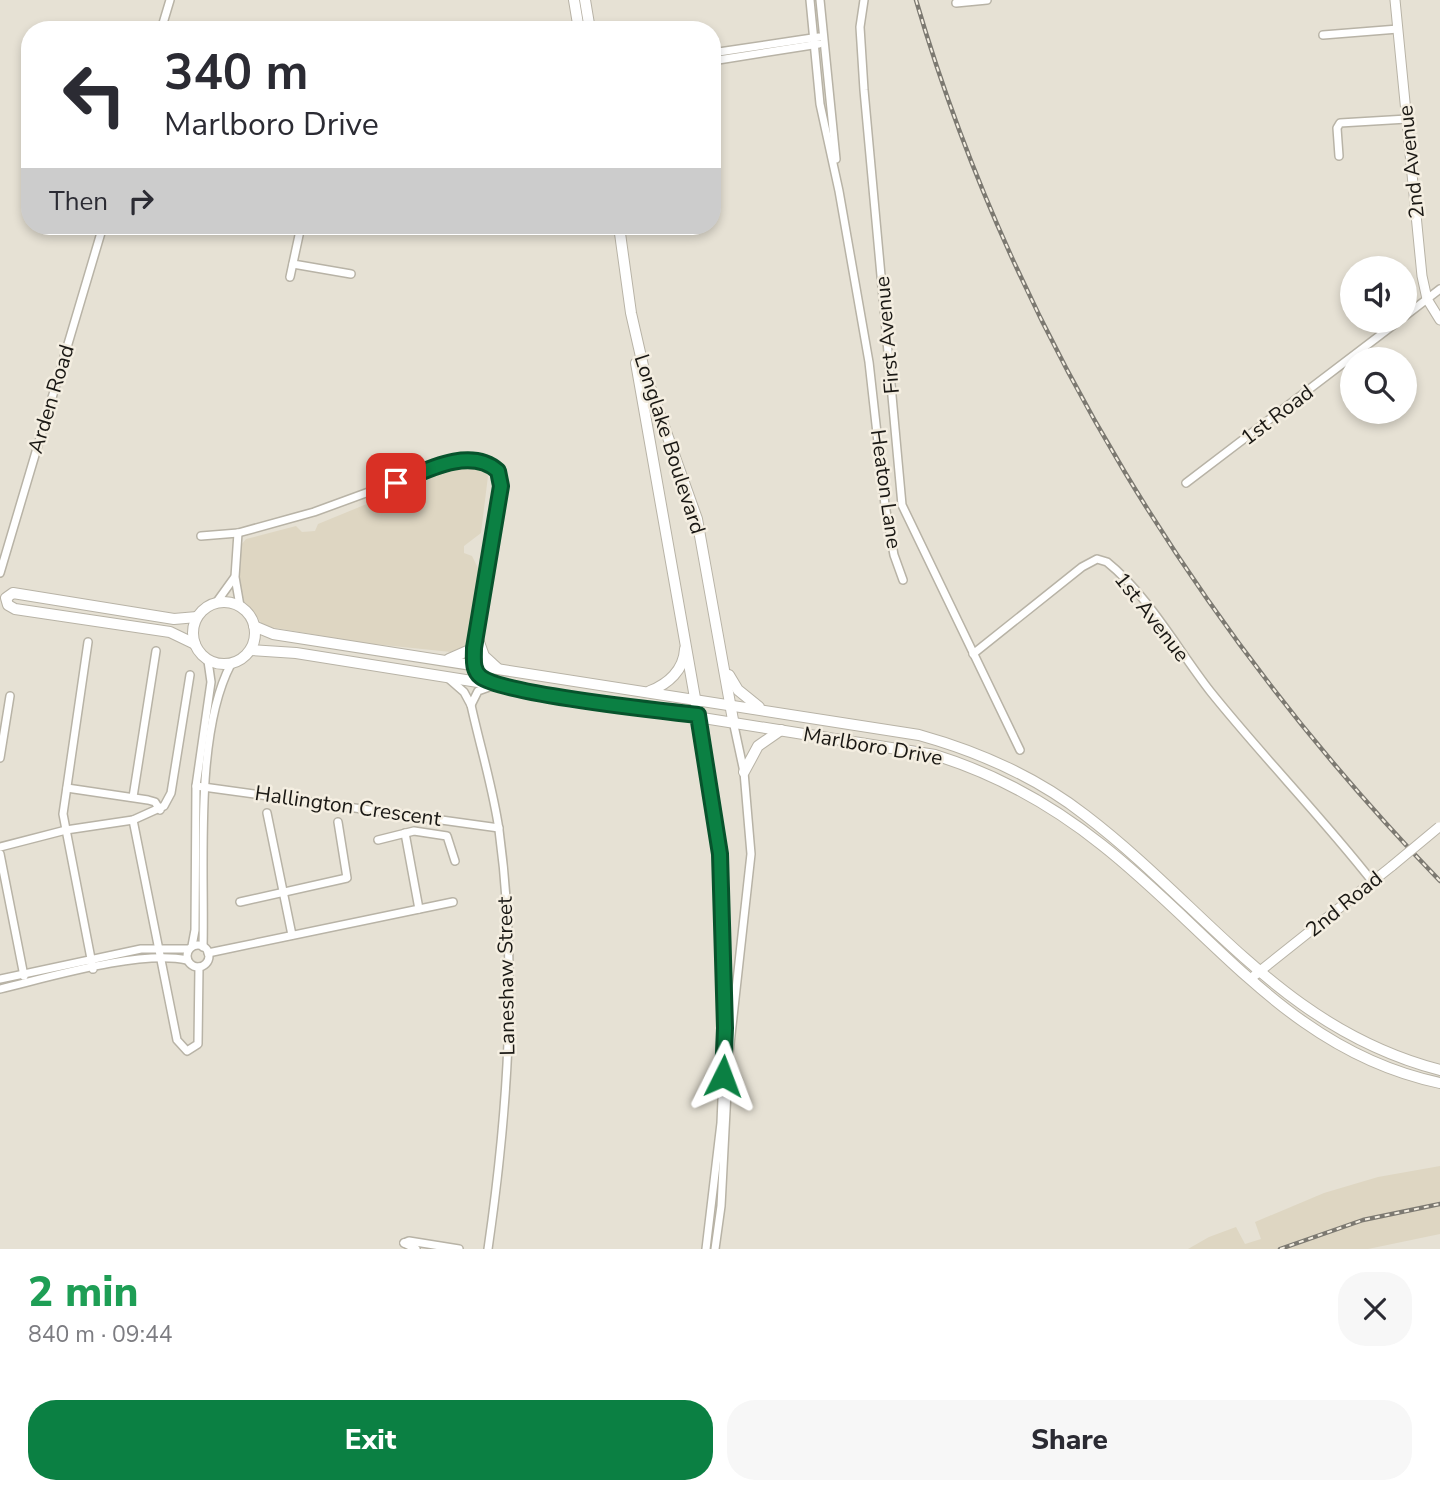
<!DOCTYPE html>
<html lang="en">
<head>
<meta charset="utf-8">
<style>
	:root { --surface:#fff; --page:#f7f7f7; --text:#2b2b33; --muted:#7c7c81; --accent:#0b8043 }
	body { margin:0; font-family:"Nunito Sans",sans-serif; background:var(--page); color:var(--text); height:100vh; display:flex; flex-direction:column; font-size:26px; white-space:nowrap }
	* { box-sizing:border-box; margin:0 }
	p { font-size:23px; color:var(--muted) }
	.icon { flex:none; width:38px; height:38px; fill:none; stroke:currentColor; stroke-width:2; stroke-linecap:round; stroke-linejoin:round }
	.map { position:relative; height:1249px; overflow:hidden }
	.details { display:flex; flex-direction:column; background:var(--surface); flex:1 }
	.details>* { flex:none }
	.banner { position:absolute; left:21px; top:21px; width:700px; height:214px; border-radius:28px; box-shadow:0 4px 10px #0003; background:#fff; color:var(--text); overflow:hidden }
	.fabs { position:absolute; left:1340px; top:256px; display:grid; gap:14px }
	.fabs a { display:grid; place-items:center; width:77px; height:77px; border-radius:50%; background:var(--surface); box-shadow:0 4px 10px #0003; font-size:35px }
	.pin { position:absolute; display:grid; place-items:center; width:60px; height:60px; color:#fff; margin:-30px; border-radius:14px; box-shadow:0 4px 10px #0006 }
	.me { position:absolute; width:77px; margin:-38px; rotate:3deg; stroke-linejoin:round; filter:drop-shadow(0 0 5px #0008) }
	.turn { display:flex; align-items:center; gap:24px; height:147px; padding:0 28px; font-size:32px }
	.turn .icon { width:91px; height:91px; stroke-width:2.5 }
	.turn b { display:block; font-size:49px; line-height:60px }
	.then { display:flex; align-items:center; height:66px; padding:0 28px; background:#0003; gap:14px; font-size:26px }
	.round { display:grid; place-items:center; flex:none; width:74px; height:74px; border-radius:28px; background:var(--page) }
	.head { display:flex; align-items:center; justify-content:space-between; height:119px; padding:0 28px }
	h1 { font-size:42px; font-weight:800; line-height:52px; color:#1e9e55 }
	.action { display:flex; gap:14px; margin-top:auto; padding:14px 28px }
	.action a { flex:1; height:80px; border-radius:28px; background:var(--accent); color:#fff; font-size:28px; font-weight:800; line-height:80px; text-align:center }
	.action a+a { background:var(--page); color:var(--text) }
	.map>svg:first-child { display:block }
	.built { fill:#ded6c2 }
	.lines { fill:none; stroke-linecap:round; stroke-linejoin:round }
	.minor-casing { stroke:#b8b3a6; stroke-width:10 }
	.tertiary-casing { stroke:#b8b3a6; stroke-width:11 }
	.secondary-casing { stroke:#b8b3a6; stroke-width:12 }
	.minor { stroke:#fff; stroke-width:7 }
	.tertiary { stroke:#fff; stroke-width:9 }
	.secondary { stroke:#fff; stroke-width:10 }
	.rail-casing { stroke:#7c7971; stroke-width:4.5 }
	.rail { stroke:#f4eee1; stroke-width:2; stroke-dasharray:5; stroke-linecap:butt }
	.tertiary-bridge-casing { stroke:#b8b3a6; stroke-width:11; stroke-linecap:butt }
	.tertiary-bridge { stroke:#fff; stroke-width:9 }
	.route-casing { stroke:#07532c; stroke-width:18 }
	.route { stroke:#0b8043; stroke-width:12 }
	.labels { text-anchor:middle; stroke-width:5; stroke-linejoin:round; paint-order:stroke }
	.street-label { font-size:21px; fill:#1a1814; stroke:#f4eee1 }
</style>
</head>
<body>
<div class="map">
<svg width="1440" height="1249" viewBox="0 0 1440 1249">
	<rect width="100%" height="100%" fill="#e6e1d4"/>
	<g class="built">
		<path d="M473 466 485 470 488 476 481 533 464 546V553L472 556 479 570 470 639 464 647 451 652 364 643 264 626 241 598 236 585 241 563V545L246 539 296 526 302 532 315 531 318 524 396 492 426 476 452 468Z"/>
		<path d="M1440 1166V1234L1368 1249H1188L1209 1237 1236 1227 1245 1244 1261 1239 1255 1222 1324 1193 1378 1177Z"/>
	</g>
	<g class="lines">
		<g class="minor-casing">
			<g id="minor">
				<path d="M810 0 820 104 839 191 869 362 885 505 894 555 903 580"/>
				<path d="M820 0 836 159"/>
				<path d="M864 0 860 27 864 90 902 505 1020 750"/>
				<path d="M956 3 987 0"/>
				<path d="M161 30 170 0"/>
				<path d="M1323 35 1398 29"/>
				<path d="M712 53 819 37"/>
				<path d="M712 61 819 44"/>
				<path d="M1339 156 1337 128 1340 123 1407 119"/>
				<path d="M293 264 351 274"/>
				<path d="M290 277 301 226"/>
				<path d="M1405 316 1440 289"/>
				<path d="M1186 483 1400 320"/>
				<path d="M238 533 235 577 240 606"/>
				<path d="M201 536 238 533 314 512 448 463C470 460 500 458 501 487L476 634 474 664"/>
				<path d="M0 573 103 226"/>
				<path d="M216 603 234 578"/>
				<path d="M88 642 63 814 93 969"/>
				<path d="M973 654 1082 567 1097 559 1107 562C1147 594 1178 650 1210 691 1262 756 1321 816 1372 881"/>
				<path d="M448 678 464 692 471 705C480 746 493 788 499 830 518 969 508 1111 488 1249"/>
				<path d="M471 705 478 691 492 686"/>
				<path d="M698 715 720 854 725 1029 721 1123 706 1249"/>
				<path d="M0 758 10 696"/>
				<path d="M196 786 499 828"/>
				<path d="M67 788 148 800 155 802 160 810"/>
				<path d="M133 797 156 651"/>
				<path d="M267 813 292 935"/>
				<path d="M133 820 177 1040 187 1051 198 1044 199 967"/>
				<path d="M405 833 419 909"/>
				<path d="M378 840 414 831 447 836 455 861"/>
				<path d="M0 847 66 830 133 820 164 806 171 793 190 675"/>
				<path d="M0 854 24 976"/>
				<path d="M240 902 347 878 338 822"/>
				<circle cx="198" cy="956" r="11"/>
				<path d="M192 946 195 930 196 786 211 682 208 661"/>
				<path d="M203 947C205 866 194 734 231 664"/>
				<path d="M208 953 453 902"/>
				<path d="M0 979 141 949H189"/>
				<path d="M0 989C50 977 139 950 187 960"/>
				<path d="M404 1243 409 1241 459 1249"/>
				<path d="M404 1243 416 1249"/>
				<path d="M715 1249 721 1206 729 1053 751 854 744 772 733 721"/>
			</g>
		</g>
		<g class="tertiary-casing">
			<g id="tertiary">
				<path d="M1395 0 1422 276 1427 299 1440 320"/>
				<path d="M1255 975 1392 866"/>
			</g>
		</g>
		<g class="secondary-casing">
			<g id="secondary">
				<path d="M574 0 579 30"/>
				<path d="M585 0 590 30"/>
				<path d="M619 226 631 313 644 370 697 519 733 720"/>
				<path d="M636 363 698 715"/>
				<circle cx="224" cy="633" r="31"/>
				<path d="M254 626 273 634 919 735C980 752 1035 776 1085 815 1207 908 1282 1029 1440 1070"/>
				<path d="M476 634 484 656 497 668"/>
				<path d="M195 644 170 632 15 609 8 605 6 598 13 593 174 619 197 617"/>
				<path d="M251 650 296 653 935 755C996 774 1052 805 1102 845 1214 933 1291 1052 1440 1083"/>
				<path d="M449 659 474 648"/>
				<path d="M729 675 738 690 759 707"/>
				<path d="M650 691C668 684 684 670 685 649"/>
				<path d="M744 772 758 746 781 730"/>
			</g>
		</g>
		<use href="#minor" class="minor"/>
		<use href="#tertiary" class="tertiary"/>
		<use href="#secondary" class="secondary"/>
		<g class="rail-casing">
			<g id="rail">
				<path d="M916 0C1013 331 1201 634 1440 881"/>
				<path d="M1280 1249 1363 1220 1440 1204"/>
			</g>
		</g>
		<use href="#rail" class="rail"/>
		<g class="tertiary-bridge-casing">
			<path id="tertiary-bridge" d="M1392 866 1439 827"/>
		</g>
		<use href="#tertiary-bridge" class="tertiary-bridge"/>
	</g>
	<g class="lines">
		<g class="route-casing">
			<path id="route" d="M396 483C425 471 470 446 498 471L501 486 474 648C474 659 472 670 481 677 503 694 662 711 698 715L720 854 725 1028 723 1076"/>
		</g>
		<use href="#route" class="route"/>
	</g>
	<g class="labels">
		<g class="street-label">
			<text transform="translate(1411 162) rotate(-96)" y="7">2nd Avenue</text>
			<text transform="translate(887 335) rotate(-95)" y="7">First Avenue</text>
			<text transform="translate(51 399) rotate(-73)" y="7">Arden Road</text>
			<text transform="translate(1277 415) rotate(-37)" y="7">1st Road</text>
			<text transform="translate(670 444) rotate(72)" y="7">Longlake Boulevard</text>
			<text transform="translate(886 489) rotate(82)" y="7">Heaton Lane</text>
			<text transform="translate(1152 617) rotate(52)" y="7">1st Avenue</text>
			<text transform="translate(873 746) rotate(10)" y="7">Marlboro Drive</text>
			<text transform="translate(348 806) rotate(8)" y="7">Hallington Crescent</text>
			<text transform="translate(1344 904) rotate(-39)" y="7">2nd Road</text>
			<text transform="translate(506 976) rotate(-91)" y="7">Laneshaw Street</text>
		</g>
	</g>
</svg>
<div class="fabs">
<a><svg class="icon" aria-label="sound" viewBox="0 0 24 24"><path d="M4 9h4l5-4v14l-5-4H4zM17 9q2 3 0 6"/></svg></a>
<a><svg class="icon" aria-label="search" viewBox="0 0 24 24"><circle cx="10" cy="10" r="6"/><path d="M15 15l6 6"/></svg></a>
</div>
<div class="pin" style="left:396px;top:483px;background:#d93025"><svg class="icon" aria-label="arrive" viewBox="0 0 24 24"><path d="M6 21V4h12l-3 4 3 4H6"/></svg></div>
<svg class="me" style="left:723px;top:1076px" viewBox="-20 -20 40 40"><path d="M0-17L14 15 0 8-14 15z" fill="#0b8043" stroke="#fff" stroke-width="4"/></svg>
<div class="banner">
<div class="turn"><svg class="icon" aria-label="left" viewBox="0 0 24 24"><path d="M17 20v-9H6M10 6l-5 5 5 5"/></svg><div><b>340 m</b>Marlboro Drive</div></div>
<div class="then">Then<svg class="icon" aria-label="right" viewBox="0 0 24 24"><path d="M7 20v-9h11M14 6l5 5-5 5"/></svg></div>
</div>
</div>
<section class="details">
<div class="head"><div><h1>2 min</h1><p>840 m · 09:44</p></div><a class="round"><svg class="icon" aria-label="close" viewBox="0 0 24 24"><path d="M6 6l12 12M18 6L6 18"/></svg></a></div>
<div class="action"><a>Exit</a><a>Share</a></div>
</section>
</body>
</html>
